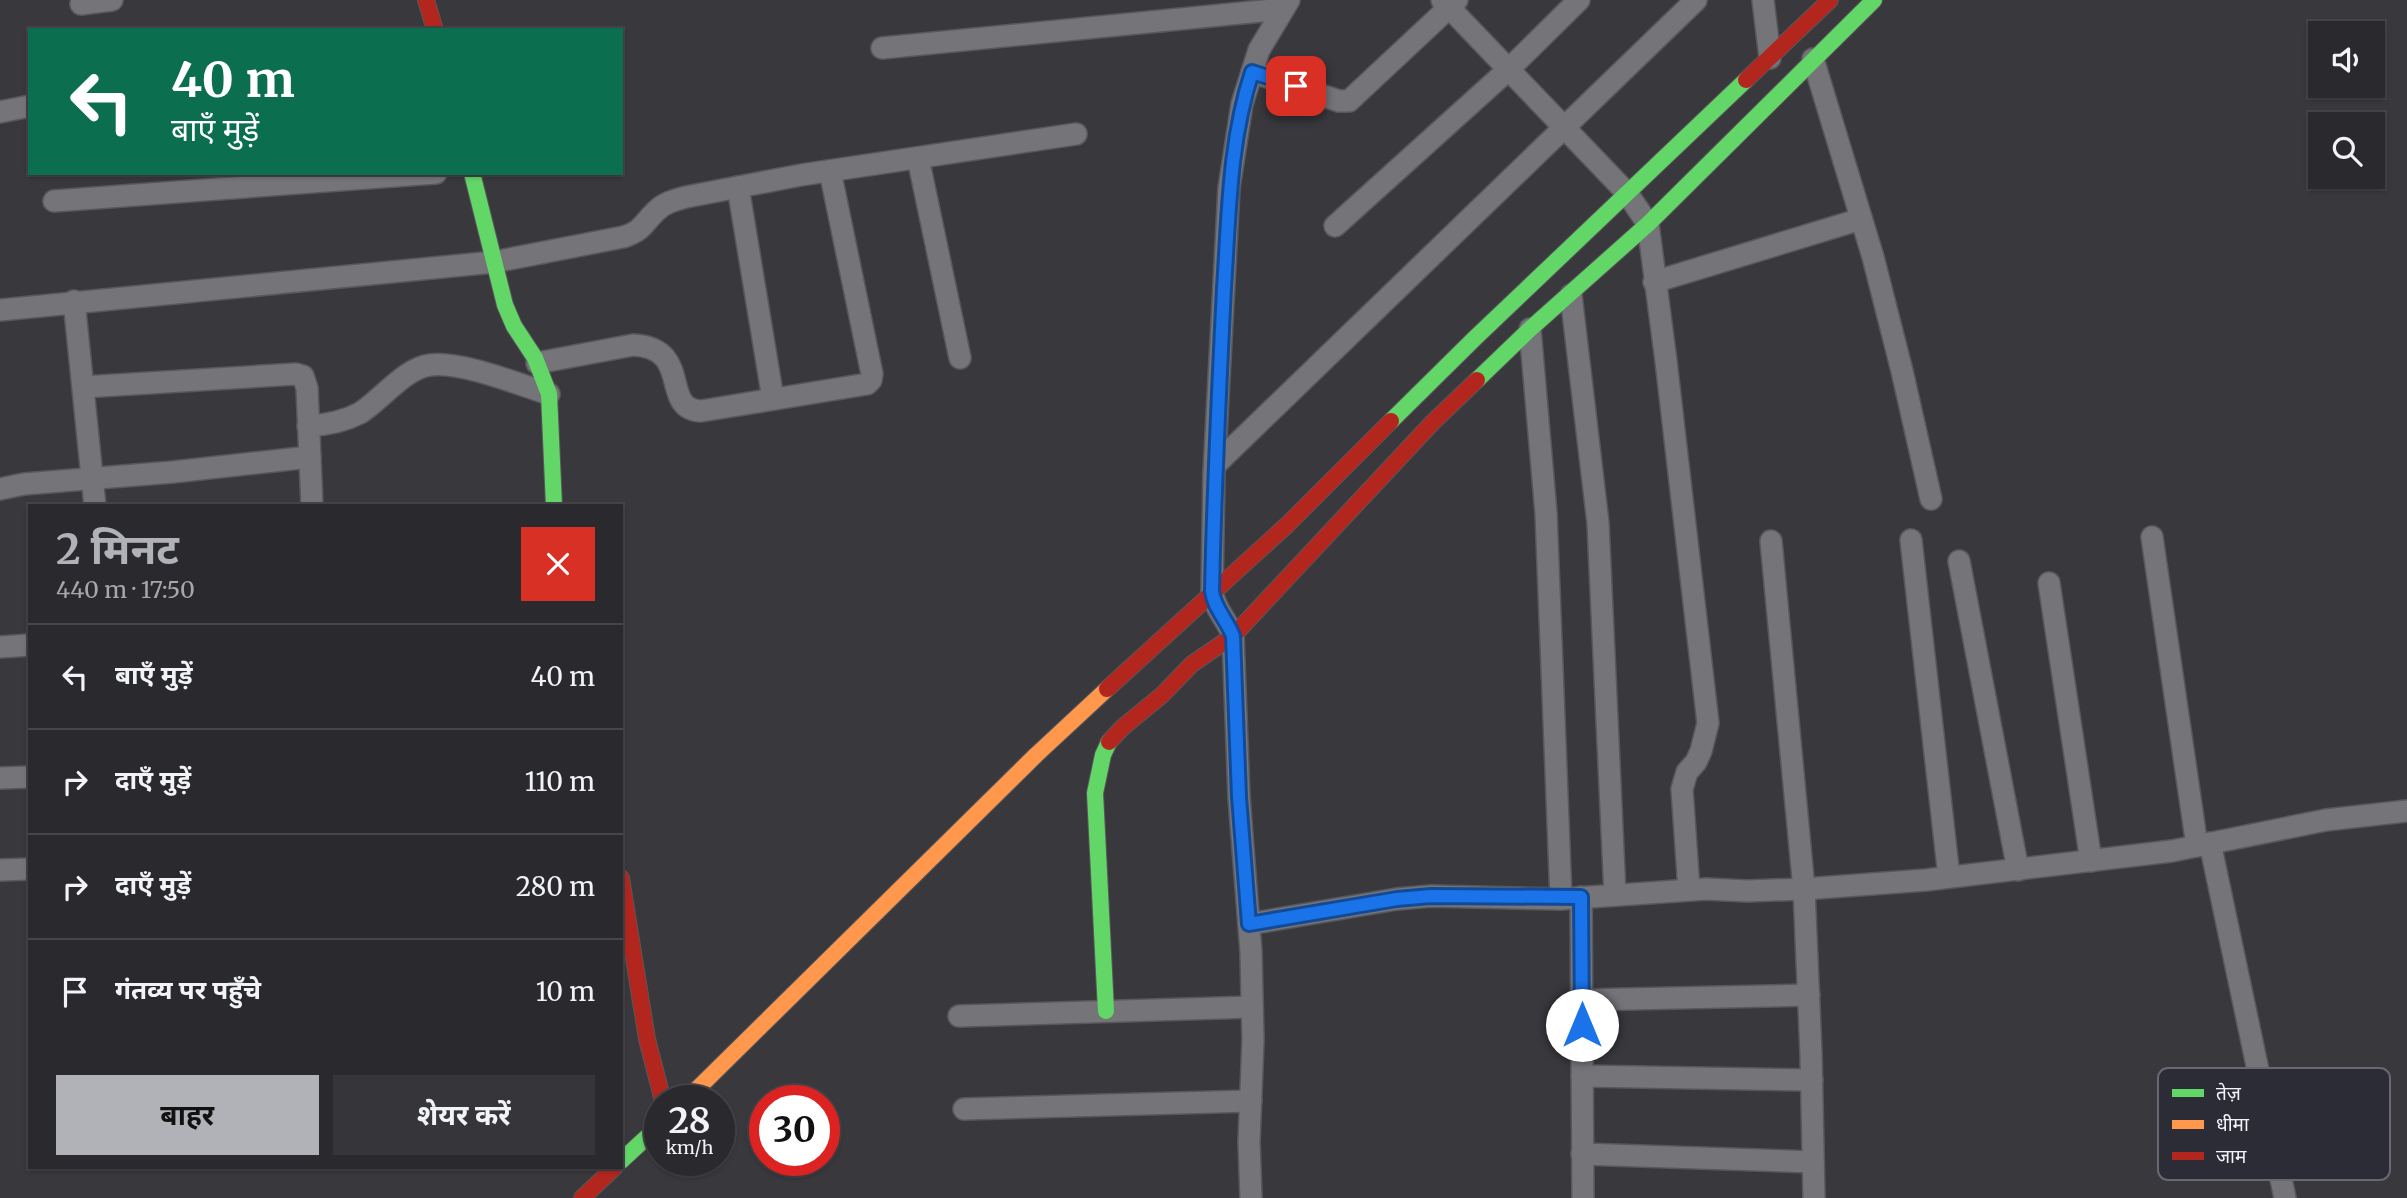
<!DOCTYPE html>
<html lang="hi">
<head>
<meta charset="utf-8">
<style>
	:root { --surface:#2a2a2e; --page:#36363a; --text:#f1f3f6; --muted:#a5a7aa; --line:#46464a; --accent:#b1b2b8 }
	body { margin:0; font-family:Merriweather,"Noto Sans Devanagari",serif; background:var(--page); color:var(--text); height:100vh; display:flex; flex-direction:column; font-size:26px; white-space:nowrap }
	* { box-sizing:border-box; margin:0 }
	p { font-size:23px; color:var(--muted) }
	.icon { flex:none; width:38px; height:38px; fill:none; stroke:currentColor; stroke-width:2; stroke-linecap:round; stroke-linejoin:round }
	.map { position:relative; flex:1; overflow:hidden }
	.panel { position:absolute; left:28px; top:504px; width:595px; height:665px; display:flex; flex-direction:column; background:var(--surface); border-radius:0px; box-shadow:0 2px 5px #0004,0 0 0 2px var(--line) }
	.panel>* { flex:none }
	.banner { position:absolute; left:28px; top:28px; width:595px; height:147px; border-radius:0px; box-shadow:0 2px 5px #0004,0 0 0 2px var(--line); background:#0b6e4f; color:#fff; overflow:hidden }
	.buttons { position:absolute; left:2308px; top:21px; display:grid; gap:14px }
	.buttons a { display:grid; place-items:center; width:77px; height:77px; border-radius:0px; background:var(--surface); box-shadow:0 2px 5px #0004,0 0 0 2px var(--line); font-size:35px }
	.speed { position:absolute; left:644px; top:1085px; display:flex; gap:14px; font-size:35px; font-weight:700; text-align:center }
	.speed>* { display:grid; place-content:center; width:91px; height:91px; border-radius:50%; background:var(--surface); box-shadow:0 2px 5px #0004,0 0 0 2px var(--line); line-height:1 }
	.speed small { font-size:18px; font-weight:400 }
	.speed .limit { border:10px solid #d22; background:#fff; color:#111 }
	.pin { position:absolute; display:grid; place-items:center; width:60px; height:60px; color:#fff; margin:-30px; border-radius:14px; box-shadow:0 4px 10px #0006 }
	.me { position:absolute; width:77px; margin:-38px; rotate:0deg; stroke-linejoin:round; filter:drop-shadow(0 0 5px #0008) }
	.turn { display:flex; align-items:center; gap:24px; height:147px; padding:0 28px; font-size:32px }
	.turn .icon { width:91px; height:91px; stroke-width:2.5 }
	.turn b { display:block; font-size:49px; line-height:60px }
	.round { display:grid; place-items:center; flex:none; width:74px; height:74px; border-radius:0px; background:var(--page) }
	.head { display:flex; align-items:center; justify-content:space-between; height:119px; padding:0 28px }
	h1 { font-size:42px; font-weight:700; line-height:52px; color:var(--accent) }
	.button { display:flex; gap:14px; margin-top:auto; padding:14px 28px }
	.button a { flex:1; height:80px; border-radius:0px; background:var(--accent); color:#111; font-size:28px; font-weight:700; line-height:80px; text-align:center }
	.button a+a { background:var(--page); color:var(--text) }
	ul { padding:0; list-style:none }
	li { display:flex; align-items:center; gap:21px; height:105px; padding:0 28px; border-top:2px solid var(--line) }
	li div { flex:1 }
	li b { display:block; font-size:26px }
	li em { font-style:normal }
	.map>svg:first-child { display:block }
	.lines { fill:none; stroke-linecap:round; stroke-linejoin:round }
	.street-casing { stroke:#57575c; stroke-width:24 }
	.fast-casing { stroke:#57575c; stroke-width:18 }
	.slow-casing { stroke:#57575c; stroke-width:18 }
	.jam-casing { stroke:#57575c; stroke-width:18 }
	.street { stroke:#747479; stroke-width:21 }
	.fast { stroke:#63d668; stroke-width:16 }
	.slow { stroke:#ff974d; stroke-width:16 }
	.jam { stroke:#b3261e; stroke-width:16 }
	.route-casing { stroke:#114b97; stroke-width:18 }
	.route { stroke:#1a73e8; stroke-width:12 }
	.key { fill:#2b2c36; stroke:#676871; stroke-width:2 }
	.key-label { font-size:19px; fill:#f2f4fa }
</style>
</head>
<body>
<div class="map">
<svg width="2407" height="1198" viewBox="0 0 2407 1198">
	<rect width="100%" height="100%" fill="#38383d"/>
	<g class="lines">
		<g class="street-casing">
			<g id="street">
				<path d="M1442 0 1627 193 1648 224 1666 361 1708 723 1701 751 1696 762 1687 772 1682 789 1689 890"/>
				<path d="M1763 0 1770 58"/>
				<path d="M81 4 112 0"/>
				<path d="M882 48 1283 9"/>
				<path d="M1813 59 1873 257 1902 371 1931 499"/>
				<path d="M1252 72 1339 101H1349L1457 0"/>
				<path d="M0 112 30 106"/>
				<path d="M918 158 960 358"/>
				<path d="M738 187 773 399"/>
				<path d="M54 201 436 173"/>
				<path d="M1335 226 1509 69 1579 0"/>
				<path d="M1654 282 1861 219"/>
				<path d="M1571 295 1598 523 1615 895"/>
				<path d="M74 301 95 506"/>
				<path d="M0 310 494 262 623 237C642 231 642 225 655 212 663 203 675 200 686 197L801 175 1076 134"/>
				<path d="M1530 329 1546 513 1561 899"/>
				<path d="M537 363 633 345C694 348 659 409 701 411L867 384 871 380 872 374 830 171"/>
				<path d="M83 387 296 374 303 376 307 388 312 506"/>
				<path d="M308 426C327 425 343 422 360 413 381 400 405 368 430 365 461 361 518 384 549 394"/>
				<path d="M1215 465 1696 0"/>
				<path d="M0 489 24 484 173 472 310 457"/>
				<path d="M2152 537 2197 846"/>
				<path d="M1911 540 1949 877"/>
				<path d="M1771 541 1804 889 1811 1054 1814 1198"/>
				<path d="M1959 561 2018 870"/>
				<path d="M2049 583 2091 861"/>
				<path d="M0 647 29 645"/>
				<path d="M0 778 30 777"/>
				<path d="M2210 843 2285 1198"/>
				<path d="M0 870 30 869"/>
				<path d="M1581 897 1583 1198"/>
				<path d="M1249 924 1397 899 1431 896 1561 899 1706 889 1747 891 1804 889 1926 880 2172 851 2326 820 2407 811"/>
				<path d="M1581 1000 1809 995"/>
				<path d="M959 1016 1252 1007"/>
				<path d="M1582 1076 1812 1080"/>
				<path d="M964 1109 1251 1101"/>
				<path d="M1582 1154 1813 1162"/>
				<path d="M1251 1198 1249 1142 1253 1040 1251 952 1239 797 1233 636C1227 620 1214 608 1212 591L1214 473 1229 188 1242 104 1252 72 1259 50 1289 0"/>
			</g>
		</g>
		<g class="fast-casing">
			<g id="fast">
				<path d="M472 173 505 305 514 326 535 358 549 394 554 506"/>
				<path d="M1477 380 1530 329 1648 224 1874 0"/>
				<path d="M1391 421 1474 339 1746 80"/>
				<path d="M1106 1011 1095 793 1103 755 1109 742"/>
				<path d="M621 1161 660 1125"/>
			</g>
		</g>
		<g class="slow-casing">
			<path id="slow" d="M685 1101 1036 755 1107 689"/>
		</g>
		<g class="jam-casing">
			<g id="jam">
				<path d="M426 0 435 30"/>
				<path d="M1746 80 1830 0"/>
				<path d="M1107 689 1287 525 1391 421"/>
				<path d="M1109 742 1123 727 1162 695 1192 664 1233 636 1433 422 1477 380"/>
				<path d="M621 878 647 1039 663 1101"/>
				<path d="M582 1198 615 1167"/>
			</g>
		</g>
		<use href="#street" class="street"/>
		<use href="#fast" class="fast"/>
		<use href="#slow" class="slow"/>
		<use href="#jam" class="jam"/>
	</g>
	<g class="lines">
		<g class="route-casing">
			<path id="route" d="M1296 86 1252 72C1229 142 1229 215 1224 288 1219 389 1214 490 1212 591 1214 608 1227 620 1233 636L1239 797 1249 924 1397 899 1431 896 1581 897 1582 1025"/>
		</g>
		<use href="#route" class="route"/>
	</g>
	<rect x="2158" y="1068" width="232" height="112" rx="10" class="key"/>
	<rect x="2172" y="1089" width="32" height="8" fill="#63d668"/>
	<rect x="2172" y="1120" width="32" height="9" fill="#ff974d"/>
	<rect x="2172" y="1152" width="32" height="8" fill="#b3261e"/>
	<g class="key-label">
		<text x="2216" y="1100">तेज़</text>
		<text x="2216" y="1131">धीमा</text>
		<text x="2216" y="1163">जाम</text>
	</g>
</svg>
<div class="buttons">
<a><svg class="icon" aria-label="sound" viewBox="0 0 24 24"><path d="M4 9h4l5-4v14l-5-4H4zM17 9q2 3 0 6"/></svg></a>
<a><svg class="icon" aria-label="search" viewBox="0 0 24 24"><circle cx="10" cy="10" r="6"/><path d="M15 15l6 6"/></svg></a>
</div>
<div class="speed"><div>28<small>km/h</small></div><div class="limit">30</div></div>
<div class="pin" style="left:1296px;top:86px;background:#d93025"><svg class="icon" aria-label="arrive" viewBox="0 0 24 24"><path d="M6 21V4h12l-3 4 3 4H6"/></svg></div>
<svg class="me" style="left:1582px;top:1025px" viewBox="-20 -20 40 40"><circle r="19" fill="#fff"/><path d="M0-13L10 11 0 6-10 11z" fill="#1a73e8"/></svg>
<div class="banner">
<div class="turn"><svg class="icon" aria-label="left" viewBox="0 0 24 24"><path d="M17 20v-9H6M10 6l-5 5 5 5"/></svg><div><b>40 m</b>बाएँ मुड़ें</div></div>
</div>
<section class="panel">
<div class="head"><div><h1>2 मिनट</h1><p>440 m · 17:50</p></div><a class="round" style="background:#d93025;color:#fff"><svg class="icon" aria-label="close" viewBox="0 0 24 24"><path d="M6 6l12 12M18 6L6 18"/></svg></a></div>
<ul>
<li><svg class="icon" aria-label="left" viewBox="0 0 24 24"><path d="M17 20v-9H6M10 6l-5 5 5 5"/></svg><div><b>बाएँ मुड़ें</b></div><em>40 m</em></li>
<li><svg class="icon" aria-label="right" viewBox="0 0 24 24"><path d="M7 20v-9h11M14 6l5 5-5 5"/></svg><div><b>दाएँ मुड़ें</b></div><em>110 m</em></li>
<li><svg class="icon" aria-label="right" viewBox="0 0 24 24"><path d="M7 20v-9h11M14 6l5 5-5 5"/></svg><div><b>दाएँ मुड़ें</b></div><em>280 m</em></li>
<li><svg class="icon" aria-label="arrive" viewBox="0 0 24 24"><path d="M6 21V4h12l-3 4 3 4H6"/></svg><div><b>गंतव्य पर पहुँचे</b></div><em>10 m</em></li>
</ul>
<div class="button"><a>बाहर</a><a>शेयर करें</a></div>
</section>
</div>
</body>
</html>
